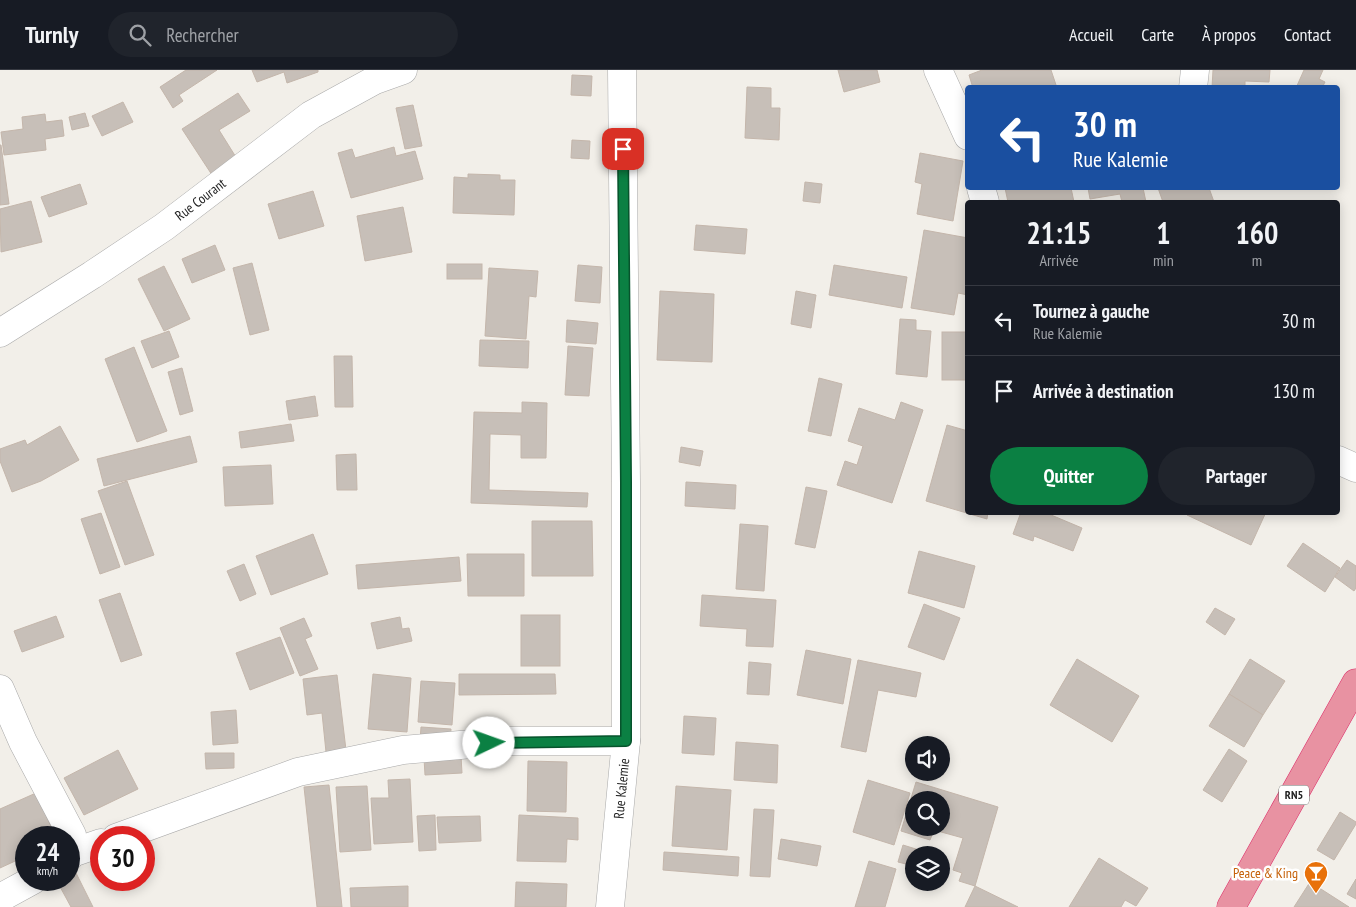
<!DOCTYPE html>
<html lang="fr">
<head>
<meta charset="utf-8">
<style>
	:root { --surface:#171b24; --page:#20242c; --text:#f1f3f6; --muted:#9ea1a6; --line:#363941; --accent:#0b8043 }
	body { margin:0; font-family:"PT Sans Narrow",sans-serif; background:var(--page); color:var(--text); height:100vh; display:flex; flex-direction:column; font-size:19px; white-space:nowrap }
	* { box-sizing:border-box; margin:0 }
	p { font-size:16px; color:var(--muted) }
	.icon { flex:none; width:28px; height:28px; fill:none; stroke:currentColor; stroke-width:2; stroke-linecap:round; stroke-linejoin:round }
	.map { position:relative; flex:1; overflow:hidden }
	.details { position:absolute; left:965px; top:130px; width:375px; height:315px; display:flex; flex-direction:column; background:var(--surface); border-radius:5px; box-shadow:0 2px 12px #0003 }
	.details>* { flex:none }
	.guide { position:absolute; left:965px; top:15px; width:375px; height:105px; border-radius:5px; box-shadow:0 2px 12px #0003; background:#1a4fa0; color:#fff; overflow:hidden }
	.tools { position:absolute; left:905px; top:666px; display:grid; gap:10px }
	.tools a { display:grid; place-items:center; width:45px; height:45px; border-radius:50%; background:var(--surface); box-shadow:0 2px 12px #0003; font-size:25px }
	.speed { position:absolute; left:15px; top:756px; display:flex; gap:10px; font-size:25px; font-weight:700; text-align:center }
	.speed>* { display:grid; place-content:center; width:65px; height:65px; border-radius:50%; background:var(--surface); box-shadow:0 2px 12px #0003; line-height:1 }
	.speed small { font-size:12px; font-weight:400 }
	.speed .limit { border:8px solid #d22; background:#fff; color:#111 }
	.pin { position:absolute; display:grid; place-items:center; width:42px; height:42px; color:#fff; margin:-21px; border-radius:10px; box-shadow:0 2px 8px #0006 }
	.me { position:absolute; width:55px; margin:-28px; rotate:87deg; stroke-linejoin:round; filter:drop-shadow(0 0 4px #0008) }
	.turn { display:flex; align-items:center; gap:18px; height:105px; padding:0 25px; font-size:22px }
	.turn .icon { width:65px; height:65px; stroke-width:2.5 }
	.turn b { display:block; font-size:35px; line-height:42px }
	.eta { display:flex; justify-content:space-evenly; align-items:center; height:85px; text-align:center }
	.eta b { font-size:30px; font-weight:600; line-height:35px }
	.primary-button { display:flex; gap:10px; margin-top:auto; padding:10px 25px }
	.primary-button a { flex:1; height:58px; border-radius:30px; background:var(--accent); color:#fff; font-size:20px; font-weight:600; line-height:58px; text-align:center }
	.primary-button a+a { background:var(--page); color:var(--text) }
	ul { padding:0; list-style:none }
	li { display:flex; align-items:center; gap:15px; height:70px; padding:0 25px; border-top:1px solid var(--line) }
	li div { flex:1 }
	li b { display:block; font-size:19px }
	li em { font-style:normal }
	header { display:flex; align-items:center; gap:30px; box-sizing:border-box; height:70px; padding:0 25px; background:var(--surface); border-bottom:1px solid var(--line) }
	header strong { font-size:24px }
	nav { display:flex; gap:28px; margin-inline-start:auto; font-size:18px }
	.search { width:350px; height:45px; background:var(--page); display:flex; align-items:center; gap:12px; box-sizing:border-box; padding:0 18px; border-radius:28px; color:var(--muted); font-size:19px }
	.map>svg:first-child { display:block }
	.building { fill:#c7bfb8; stroke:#c4b6ab; fill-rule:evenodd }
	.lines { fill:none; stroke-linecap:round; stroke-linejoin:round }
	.minor-casing { stroke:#a9a9a9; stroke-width:29 }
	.highway-casing { stroke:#dc2a67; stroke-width:29 }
	.minor { stroke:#fff; stroke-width:28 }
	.highway { stroke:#e892a2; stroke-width:28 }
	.route-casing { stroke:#07532c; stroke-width:12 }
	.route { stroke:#0b8043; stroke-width:9 }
	.labels { text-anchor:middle; stroke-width:5; stroke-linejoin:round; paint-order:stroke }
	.shield { fill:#fff; stroke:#646464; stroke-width:1 }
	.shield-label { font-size:12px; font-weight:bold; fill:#222 }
	.street-label { font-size:14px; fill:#222; stroke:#fff }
	.food-label { font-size:14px; fill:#c56008; stroke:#fff; text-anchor:end }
</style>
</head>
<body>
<header>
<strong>Turnly</strong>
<div class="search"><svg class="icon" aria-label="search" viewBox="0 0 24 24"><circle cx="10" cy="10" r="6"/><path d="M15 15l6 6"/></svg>Rechercher</div>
<nav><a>Accueil</a><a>Carte</a><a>À propos</a><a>Contact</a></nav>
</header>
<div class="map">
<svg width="1356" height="837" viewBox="0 0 1356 837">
	<rect width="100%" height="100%" fill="#f2efe9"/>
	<g class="building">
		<path d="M186 0H217L179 25 183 31 173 38 160 17Z"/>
		<path d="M252 0H318V2L287 13 284 2 257 12Z"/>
		<path d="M838 0H877L880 12 844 22Z"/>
		<path d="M982 0H1051L1057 18H973L969 5Z"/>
		<path d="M1213 0H1270L1269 12 1245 11V18H1212Z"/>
		<path d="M1304 0H1323L1319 9 1325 12 1322 18H1296Z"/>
		<path d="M572 5 592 6 591 26 571 25Z"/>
		<path d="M747 17 771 18V38H780L779 70 745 68Z"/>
		<path d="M238 23 250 41 219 60 239 92 214 108 182 59Z"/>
		<path d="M123 32 133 52 102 66 92 46Z"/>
		<path d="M413 35 422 76 405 79 396 38Z"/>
		<path d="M85 43 89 56 72 60 69 47Z"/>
		<path d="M45 44 46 52 62 50 64 66 45 69 46 80 4 85 1 62 23 59 22 47Z"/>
		<path d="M572 70 590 71 589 89 571 88Z"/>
		<path d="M0 75H1L9 134 0 135Z"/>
		<path d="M394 77 396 86 415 81 423 109 351 128 338 83 352 79 355 88Z"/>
		<path d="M920 83 963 91 953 151 917 144 922 114 915 112Z"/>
		<path d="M468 104 500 105V110H515L514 145 453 143 454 107 468 108Z"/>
		<path d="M805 112 822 114 820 133 803 131Z"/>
		<path d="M80 114 87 134 49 147 41 127Z"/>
		<path d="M1005 118H1071L1074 132H1008Z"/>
		<path d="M1088 118H1143L1146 132H1122L1120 124 1090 129Z"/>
		<path d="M1158 118H1209L1214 132H1163Z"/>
		<path d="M313 121 324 156 279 169 268 134Z"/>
		<path d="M31 131 42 172 1 182 0 139Z"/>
		<path d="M403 137 412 182 365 191 357 146Z"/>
		<path d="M696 155 747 159 745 184 694 180Z"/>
		<path d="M924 160 968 168V225L958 223 954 245 911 238Z"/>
		<path d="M215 175 225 200 192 213 182 189Z"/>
		<path d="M252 193 269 260 250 265 233 198Z"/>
		<rect x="447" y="194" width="35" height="15"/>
		<path d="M578 195 602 197 600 233 575 231Z"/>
		<path d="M834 195 907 207 902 238 829 225Z"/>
		<path d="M164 196 190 249 164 261 138 209Z"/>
		<path d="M489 198 538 201 536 227 529 226 526 269 485 266Z"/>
		<path d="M660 221 714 224 712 292 657 290Z"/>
		<path d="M796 221 816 225 811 258 791 254Z"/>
		<path d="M900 249 916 250V260L931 261 927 307 896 304Z"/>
		<path d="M567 250 598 253 596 274 566 272Z"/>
		<path d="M169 261 179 287 152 298 141 271Z"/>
		<rect x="942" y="262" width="26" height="48"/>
		<path d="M480 270 529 271 528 298 479 296Z"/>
		<path d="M568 276 593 278 589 326 565 325Z"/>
		<path d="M134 277 167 361 137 372 105 289Z"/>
		<path d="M334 286H352L353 337H335Z"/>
		<path d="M182 298 193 341 180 345 168 302Z"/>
		<path d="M819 308 842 314 831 366 808 361Z"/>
		<path d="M315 326 318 346 289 350 286 331Z"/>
		<path d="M522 332 547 333 546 388H521V365L490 364 489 420 588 423 587 437 471 433 474 342 522 343Z"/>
		<path d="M901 332 923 340 892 433 837 415 845 391 857 395 863 376 848 371 859 338 895 350Z"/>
		<path d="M291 354 294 371 241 378 239 362Z"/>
		<path d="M947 355 968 361V442H988L987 449 926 431Z"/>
		<path d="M60 356 79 390 41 411 12 422 0 391V379L25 370 27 375Z"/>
		<path d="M190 366 197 392 104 416 97 389Z"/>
		<path d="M681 377 703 381 700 396 679 392Z"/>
		<path d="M356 384 357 420H337L336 385Z"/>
		<path d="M271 395 273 434 225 436 223 397Z"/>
		<path d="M127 411 154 485 125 495 98 421Z"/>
		<path d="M686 412 736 415 735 439 685 436Z"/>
		<path d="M806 417 827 421 815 478 795 474Z"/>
		<path d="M1021 442H1044L1082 458 1073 481 1034 466 1033 471 1013 464Z"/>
		<path d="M1188 442H1266L1251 475 1187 445Z"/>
		<path d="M101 443 120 497 100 504 81 449Z"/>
		<path d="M532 451H592L593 506H532Z"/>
		<path d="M740 454 768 456 764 521 736 519Z"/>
		<path d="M313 464 328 504 271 525 256 486Z"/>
		<path d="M1303 473 1340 498 1325 522 1287 496Z"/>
		<path d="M919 481 975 496 964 538 908 523Z"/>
		<path d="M467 484H524V526H468Z"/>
		<path d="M459 487 461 511 358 519 356 495Z"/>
		<path d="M1347 490 1356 496V518L1354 521 1335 507Z"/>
		<path d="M244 494 256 524 240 531 227 501Z"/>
		<path d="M120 523 142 585 121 592 99 530Z"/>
		<path d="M702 525 776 530 773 577 746 576 747 559 700 556Z"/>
		<path d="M924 534 960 548 944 590 908 577Z"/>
		<path d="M1215 538 1235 549 1225 565 1206 552Z"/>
		<rect x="521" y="545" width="39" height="51"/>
		<path d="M56 546 64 567 22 582 14 561Z"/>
		<path d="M400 547 402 559 409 558 412 571 377 579 371 553Z"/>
		<path d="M304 548 312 566 305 569 318 599 300 606 280 558Z"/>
		<path d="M280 567 294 603 250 620 236 583Z"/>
		<path d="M806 580 851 589 843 634 797 625Z"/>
		<path d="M1077 589 1139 626 1112 672 1050 635Z"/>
		<path d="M1250 589 1285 611 1263 645 1229 624Z"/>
		<path d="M858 590 921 603 916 627 878 620 866 682 841 677Z"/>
		<path d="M749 592 771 594 769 625 747 624Z"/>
		<path d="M373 604 411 608 407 662 368 659Z"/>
		<path d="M459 604H555L556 624 459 625Z"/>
		<path d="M337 605 346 680 326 682 322 643 307 645 303 609Z"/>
		<path d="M421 611 455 613 452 655 418 652Z"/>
		<path d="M1229 624 1263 645 1244 677 1209 656Z"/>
		<path d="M236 640 238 673 213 675 211 642Z"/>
		<path d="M684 646 716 648 714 685 682 683Z"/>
		<path d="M421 657 451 659 450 673 420 671Z"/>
		<path d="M736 672 778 675 777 713 734 710Z"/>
		<path d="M1229 679 1247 691 1222 732 1203 720Z"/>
		<path d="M118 680 138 719 84 745 64 708Z"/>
		<path d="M205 683H234V698L206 699Z"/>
		<path d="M461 686 462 703 425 705 424 688Z"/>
		<path d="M528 691 567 692 566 742 527 741Z"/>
		<path d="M410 709 413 772 374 774 371 728H389L388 710Z"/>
		<path d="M868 710 910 723 894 775 853 762Z"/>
		<path d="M916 712 998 737 975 816 959 811 962 803 953 800 963 768 934 760 930 770 901 761ZM914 730H941V758H914Z"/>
		<path d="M329 715 342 837H317L304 717Z"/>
		<path d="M367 716 371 780 340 782 336 717Z"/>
		<path d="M676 716 731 720 727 780 672 776Z"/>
		<path d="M36 723 56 768H26V786L0 798V739Z"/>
		<path d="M754 739 774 740 770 807 750 806Z"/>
		<path d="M1340 742 1356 752V754L1334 790 1317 780Z"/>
		<path d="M435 745 436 780 419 781 417 746Z"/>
		<path d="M519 745 578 748V770L567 769 566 792 517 791Z"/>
		<path d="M480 746 481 771 439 773 437 747Z"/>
		<path d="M781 769 821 776 817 796 778 789Z"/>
		<path d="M903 775 935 785H914V796L898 792Z"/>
		<path d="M664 782 739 787 738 806 663 800Z"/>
		<path d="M1099 788 1148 818 1136 836 1125 830 1121 837H1069Z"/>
		<path d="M869 791 896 799 885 837H855Z"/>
		<path d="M76 803 93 837H71L58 813 64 810H69V807Z"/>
		<path d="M1356 809V829L1347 824Z"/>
		<path d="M516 812 567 814 566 837H515Z"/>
		<path d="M1310 812 1349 837H1294Z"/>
		<path d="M408 816V837H351L350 818Z"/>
		<path d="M975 816 1018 837H965Z"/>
	</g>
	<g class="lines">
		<g class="minor-casing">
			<g id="minor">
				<path d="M938 0 968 66"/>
				<path d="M1193 18 1195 0"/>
				<path d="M981 118 985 132"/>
				<path id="s1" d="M0 263 92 205 164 157 311 45 375 10 403 0"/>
				<path d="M1338 390 1356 398"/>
				<path d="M0 619 23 672 72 765V783L69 787"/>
				<path d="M116 768 298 702 403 680 506 671H626"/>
				<path d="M72 783 101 773"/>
				<path d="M0 828 33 810"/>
				<path id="s2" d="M610 837 626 671V412L622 0"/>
			</g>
		</g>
		<g class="highway-casing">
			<path id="highway" d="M1231 837 1356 613"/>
		</g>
		<use href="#minor" class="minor"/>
		<use href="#highway" class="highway"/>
	</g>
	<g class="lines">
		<g class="route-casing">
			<path id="route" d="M489 673 626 671V412L623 79"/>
		</g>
		<use href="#route" class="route"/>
	</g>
	<defs>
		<g id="bar-pin" transform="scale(1.25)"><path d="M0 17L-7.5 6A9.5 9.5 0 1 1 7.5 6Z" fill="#e8710a" stroke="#fff"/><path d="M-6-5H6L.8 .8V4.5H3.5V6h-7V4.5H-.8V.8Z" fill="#fff"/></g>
	</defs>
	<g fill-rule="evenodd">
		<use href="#bar-pin" x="1316" y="803"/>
	</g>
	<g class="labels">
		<rect class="shield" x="1279" y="715.5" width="30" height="19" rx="4"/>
		<g class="shield-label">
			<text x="1294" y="729">RN5</text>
		</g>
		<g class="street-label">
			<text dy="5" stroke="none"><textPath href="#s1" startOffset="241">Rue Courant</textPath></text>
			<text dy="5" stroke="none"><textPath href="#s2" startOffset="119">Rue Kalemie</textPath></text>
		</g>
		<g class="food-label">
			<text x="1298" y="808">Peace &amp; King</text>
		</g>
	</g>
</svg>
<div class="tools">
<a><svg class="icon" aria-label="sound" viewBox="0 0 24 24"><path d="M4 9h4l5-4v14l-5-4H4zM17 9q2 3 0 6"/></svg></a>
<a><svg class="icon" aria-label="search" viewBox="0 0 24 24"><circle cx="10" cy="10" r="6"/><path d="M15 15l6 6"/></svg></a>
<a><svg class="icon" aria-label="layers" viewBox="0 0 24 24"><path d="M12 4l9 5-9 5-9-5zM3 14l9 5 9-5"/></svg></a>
</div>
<div class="speed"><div>24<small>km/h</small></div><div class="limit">30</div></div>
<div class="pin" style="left:623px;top:79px;background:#d93025"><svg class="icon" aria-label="arrive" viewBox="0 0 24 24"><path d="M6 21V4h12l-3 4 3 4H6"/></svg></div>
<svg class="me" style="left:489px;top:673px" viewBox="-20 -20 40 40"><circle r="19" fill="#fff"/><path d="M0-13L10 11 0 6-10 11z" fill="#0b8043"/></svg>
<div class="guide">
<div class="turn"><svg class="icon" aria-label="left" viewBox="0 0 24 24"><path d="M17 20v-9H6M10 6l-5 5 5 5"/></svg><div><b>30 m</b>Rue Kalemie</div></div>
</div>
<section class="details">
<div class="eta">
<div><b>21:15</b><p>Arrivée</p></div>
<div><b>1</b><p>min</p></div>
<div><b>160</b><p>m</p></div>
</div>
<ul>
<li><svg class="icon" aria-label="left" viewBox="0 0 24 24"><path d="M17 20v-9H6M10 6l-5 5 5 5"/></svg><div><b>Tournez à gauche</b><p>Rue Kalemie</p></div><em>30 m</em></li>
<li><svg class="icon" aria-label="arrive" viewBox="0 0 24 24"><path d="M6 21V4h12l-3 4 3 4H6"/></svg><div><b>Arrivée à destination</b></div><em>130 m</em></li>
</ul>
<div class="primary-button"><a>Quitter</a><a>Partager</a></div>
</section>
</div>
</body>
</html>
